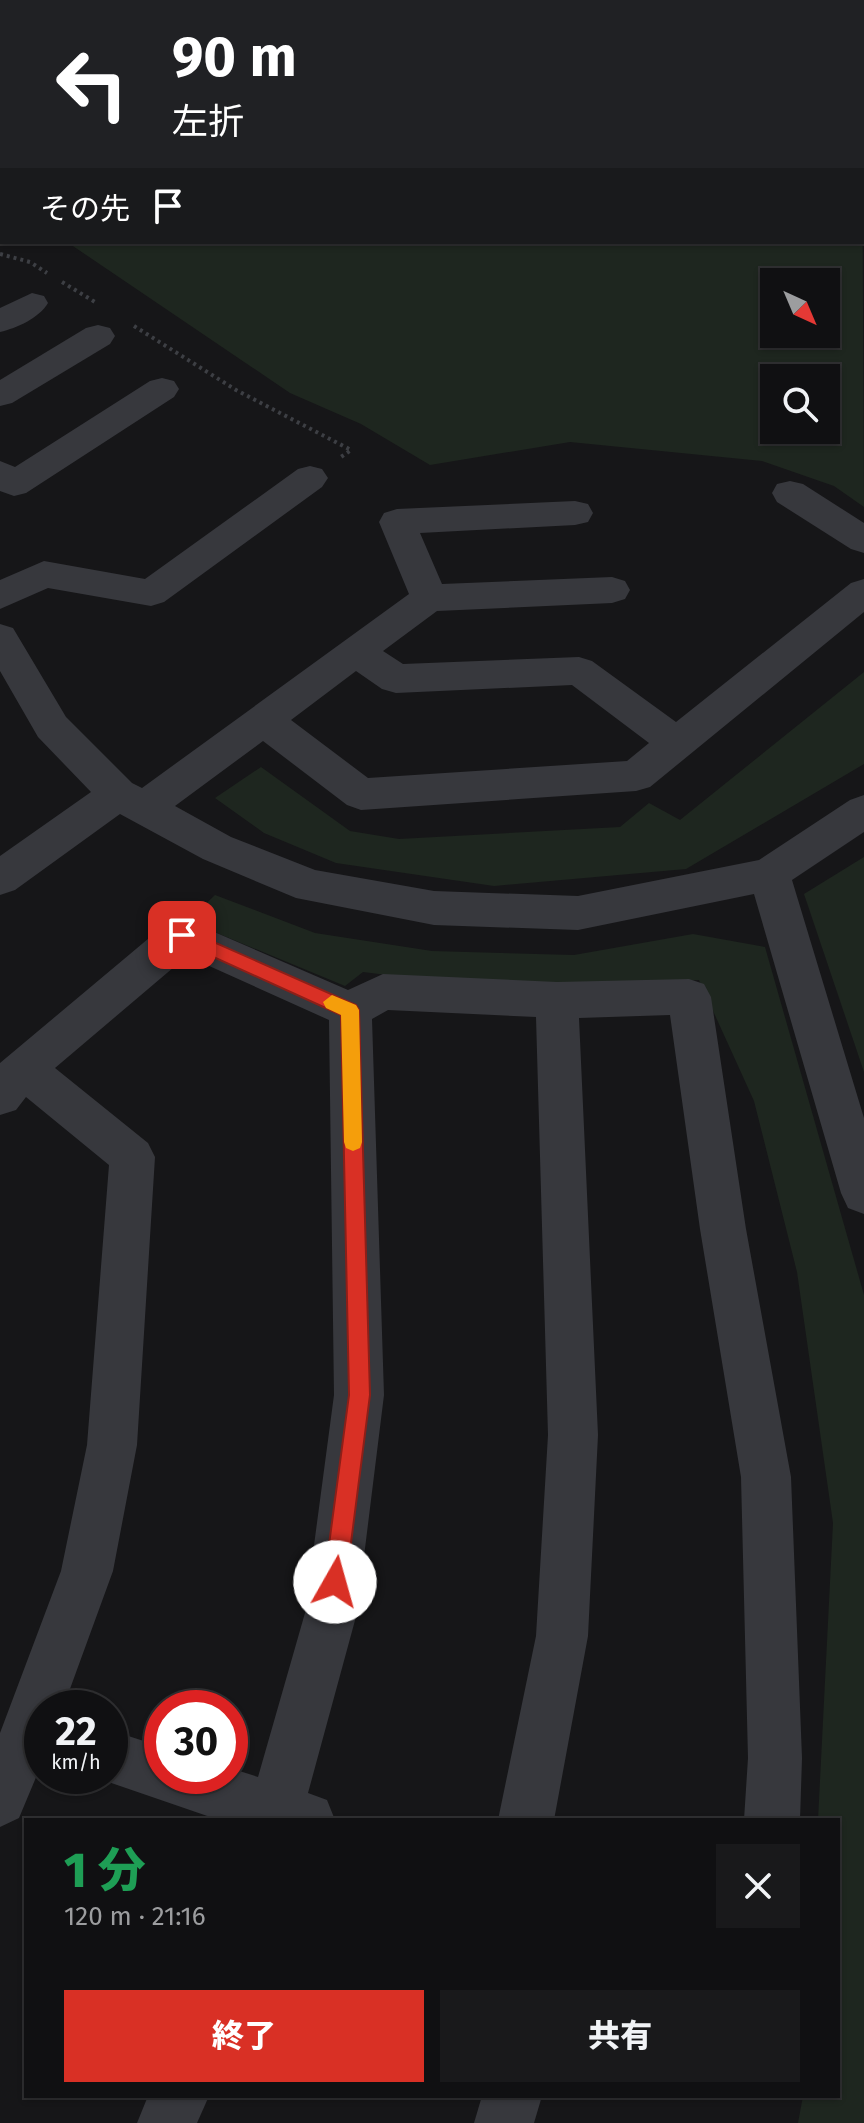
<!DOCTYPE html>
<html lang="ja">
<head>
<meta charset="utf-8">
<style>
	:root { --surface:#101012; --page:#19191b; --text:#f1f3f6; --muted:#9c9d9f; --line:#303032; --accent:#d93025 }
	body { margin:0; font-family:"Fira Sans","Noto Sans JP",sans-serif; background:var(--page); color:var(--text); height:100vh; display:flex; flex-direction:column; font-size:30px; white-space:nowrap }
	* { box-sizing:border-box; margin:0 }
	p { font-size:26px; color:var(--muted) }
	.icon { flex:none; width:44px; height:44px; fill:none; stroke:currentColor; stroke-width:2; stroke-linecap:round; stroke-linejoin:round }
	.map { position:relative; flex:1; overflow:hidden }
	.side { position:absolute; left:24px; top:1818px; width:816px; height:280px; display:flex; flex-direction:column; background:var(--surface); border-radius:0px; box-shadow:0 2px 6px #0004,0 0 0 2px var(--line) }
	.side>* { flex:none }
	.top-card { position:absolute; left:0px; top:0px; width:864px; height:244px; box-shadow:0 2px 6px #0004,0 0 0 2px var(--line); background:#202124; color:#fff; overflow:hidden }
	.needle { width:52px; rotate:136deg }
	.buttons { position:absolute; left:760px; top:268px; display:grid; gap:16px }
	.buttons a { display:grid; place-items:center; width:80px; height:80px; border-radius:0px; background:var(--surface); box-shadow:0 2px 6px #0004,0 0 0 2px var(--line); font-size:40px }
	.speed { position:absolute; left:24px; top:1690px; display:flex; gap:16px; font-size:40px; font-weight:700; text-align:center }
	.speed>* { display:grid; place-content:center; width:104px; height:104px; border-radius:50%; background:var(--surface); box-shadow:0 2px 6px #0004,0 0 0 2px var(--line); line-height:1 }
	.speed small { font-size:20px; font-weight:400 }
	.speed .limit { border:12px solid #d22; background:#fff; color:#111 }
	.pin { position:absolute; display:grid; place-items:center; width:68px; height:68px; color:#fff; margin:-34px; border-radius:16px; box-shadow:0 4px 12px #0006 }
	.me { position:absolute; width:88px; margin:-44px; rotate:7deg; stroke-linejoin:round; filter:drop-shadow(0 0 6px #0008) }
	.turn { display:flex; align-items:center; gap:28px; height:168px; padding:0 40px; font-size:36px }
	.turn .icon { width:104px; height:104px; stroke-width:2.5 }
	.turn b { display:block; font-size:56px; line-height:68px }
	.then { display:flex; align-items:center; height:76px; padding:0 40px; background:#0003; gap:16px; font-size:30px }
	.round { display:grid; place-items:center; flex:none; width:84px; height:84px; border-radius:0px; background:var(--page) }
	.overview { display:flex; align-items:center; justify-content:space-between; height:136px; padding:0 40px }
	h1 { font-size:48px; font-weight:800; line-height:60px; color:#1e9e55 }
	.primary-button { display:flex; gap:16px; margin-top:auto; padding:16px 40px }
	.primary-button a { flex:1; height:92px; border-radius:0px; background:var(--accent); color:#fff; font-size:32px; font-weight:800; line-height:92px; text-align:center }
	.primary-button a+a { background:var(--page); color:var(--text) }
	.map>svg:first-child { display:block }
	.green { fill:#1e261f; fill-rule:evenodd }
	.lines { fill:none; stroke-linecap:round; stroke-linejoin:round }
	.path { stroke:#3d3f44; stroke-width:4; stroke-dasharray:3 4; stroke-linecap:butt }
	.minor { fill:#37383d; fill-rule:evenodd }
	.route { fill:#d93025; stroke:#8d1f18; stroke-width:2 }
	.slow { fill:#f59e0b }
</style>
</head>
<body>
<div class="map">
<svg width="864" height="2123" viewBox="0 0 864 2123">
	<rect width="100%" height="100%" fill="#161618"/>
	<g class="green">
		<path d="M0 0H772L778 2H2V233Z"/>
		<path d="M862 107 864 507 834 486 762 461 570 442 430 465 361 424 290 393 67 242H862ZM774 282H826V334H774ZM774 378H826V430H774Z"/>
		<path d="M864 672V764L686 869 494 886 336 863 264 833 215 798 261 767 350 831 399 839 620 827 649 803 680 820Z"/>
		<path d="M864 857V1072L804 894Z"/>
		<path d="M215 895 315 933 432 951 574 955 693 934 765 947 864 1295V2123H798L803 2096H838V1820H818L833 1523 797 1272 754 1101 699 980 499 989 363 972 345 986 188 921Z"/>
	</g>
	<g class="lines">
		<g class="path">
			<path d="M0 254 30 262 47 273"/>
			<path d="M62 282 95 302"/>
			<path d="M134 326 236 390 351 450 338 459"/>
		</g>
		<g class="minor">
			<path d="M32 293 44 296 48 303C39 318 17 328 0 332V308Z"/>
			<path d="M98 325 110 328 115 336 110 344 12 403 0 406V380L86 328Z"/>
			<path d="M162 378 174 381 179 389 174 397 26 493 14 496 0 491V461L15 467 150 381Z"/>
			<path d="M310 466 322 469 328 478 322 487 164 602 151 606 48 588 0 609V580L44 561 145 579 298 469Z"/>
			<path d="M790 481 803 484 864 523V553L851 549 777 502 772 493 777 484Z"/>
			<path d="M575 501 588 504 593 513 588 522 575 525 420 533 442 584 612 577 625 581 630 590 625 599 612 603 437 611 383 651 403 664 579 657 592 661 676 722 851 583 864 579V612L650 787 636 791 361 810 347 805 263 741 175 806 231 837 315 870 434 891 578 896 759 860 850 800 864 795V832L792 880 864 1118V1214L848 1208 841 1193 754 894 578 930 434 925 296 898 203 859 120 814 15 890 0 895V856L91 792 38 737 0 671V624L13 628 66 717 132 783 142 788 409 594 379 522 384 513 397 509ZM356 671 382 689 396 693 572 685 649 743 627 761 368 778 291 720Z"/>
			<path d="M182 918 348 990 383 974 557 982 689 979 704 984 711 997 746 1229 791 1477 802 1758 800 1820H744L748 1758 741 1477 700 1229 670 1015 579 1018 598 1435 588 1636 554 1820H498L536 1636 548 1435 536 1017 388 1010 372 1019 384 1395 357 1613 308 1793 327 1800 335 1820H219L91 1776H110V1730L162 1747V1776H230V1768L258 1777 305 1613 334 1395 329 1020 187 956 55 1068 148 1143 155 1157 137 1445 113 1571 63 1708H42V1763L19 1818 0 1827V1733L61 1571 87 1445 109 1165 26 1097 16 1110 0 1115V1063L167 923Z"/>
			<path d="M148 2096H209L197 2123H137Z"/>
			<path d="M482 2096H542L534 2123H474Z"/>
		</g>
	</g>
	<path class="route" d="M182 928 356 1005 359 1010 370 1395 346 1582 343 1589 335 1593 327 1589 324 1582 349 1395 341 1015 176 940 173 935Z"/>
	<path class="slow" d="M332 995 356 1005 359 1010 362 1142 360 1148 353 1151 346 1148 344 1142 341 1015 326 1008 323 1002Z"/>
</svg>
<div class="buttons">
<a><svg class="needle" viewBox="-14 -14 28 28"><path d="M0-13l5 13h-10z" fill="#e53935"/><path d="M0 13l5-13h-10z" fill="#9c9d9f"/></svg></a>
<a><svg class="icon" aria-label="search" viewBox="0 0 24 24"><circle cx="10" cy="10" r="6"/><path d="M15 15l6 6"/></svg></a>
</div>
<div class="speed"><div>22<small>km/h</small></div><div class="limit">30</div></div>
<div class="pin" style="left:182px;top:935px;background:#d93025"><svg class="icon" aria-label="arrive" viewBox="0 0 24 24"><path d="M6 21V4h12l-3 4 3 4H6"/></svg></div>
<svg class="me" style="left:335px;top:1582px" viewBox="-20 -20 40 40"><circle r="19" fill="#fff"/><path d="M0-13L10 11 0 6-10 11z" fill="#d93025"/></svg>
<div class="top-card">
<div class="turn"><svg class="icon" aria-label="left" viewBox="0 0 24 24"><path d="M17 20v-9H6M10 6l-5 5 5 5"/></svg><div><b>90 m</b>左折</div></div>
<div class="then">その先<svg class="icon" aria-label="arrive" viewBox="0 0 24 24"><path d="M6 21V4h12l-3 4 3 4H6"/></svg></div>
</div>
<section class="side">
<div class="overview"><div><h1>1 分</h1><p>120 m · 21:16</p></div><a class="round"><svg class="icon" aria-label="close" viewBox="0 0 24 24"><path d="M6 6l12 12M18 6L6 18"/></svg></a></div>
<div class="primary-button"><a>終了</a><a>共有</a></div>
</section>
</div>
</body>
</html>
